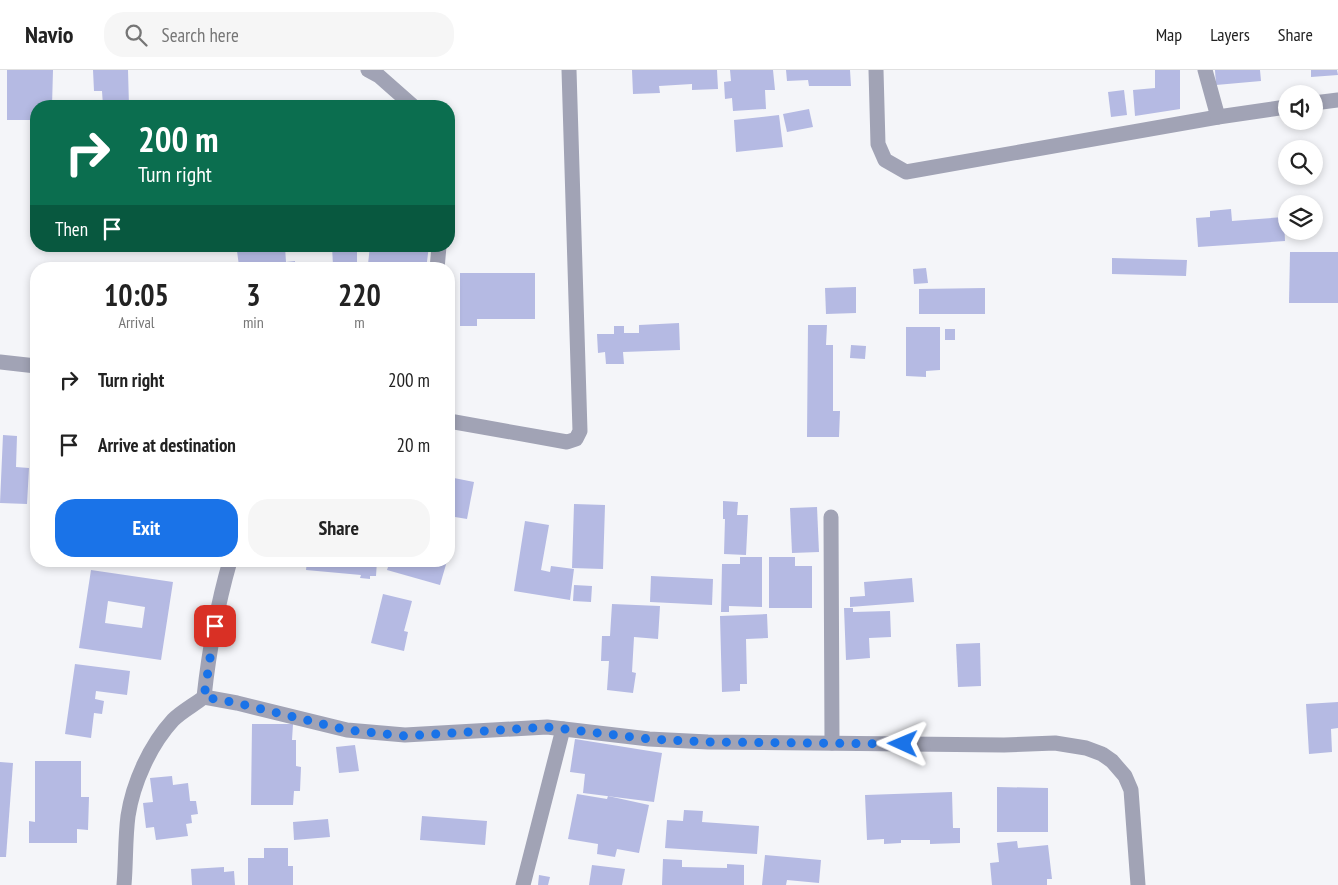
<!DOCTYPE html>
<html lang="en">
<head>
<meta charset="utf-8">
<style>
	:root { --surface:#fff; --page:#f6f6f6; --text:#222; --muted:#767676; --line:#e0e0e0; --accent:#1a73e8 }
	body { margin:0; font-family:"PT Sans Narrow",sans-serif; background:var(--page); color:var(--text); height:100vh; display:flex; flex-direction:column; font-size:19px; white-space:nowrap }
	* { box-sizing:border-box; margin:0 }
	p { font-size:16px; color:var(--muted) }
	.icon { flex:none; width:28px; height:28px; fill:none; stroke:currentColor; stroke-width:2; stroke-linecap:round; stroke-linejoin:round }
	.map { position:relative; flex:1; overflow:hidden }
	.sheet { position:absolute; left:30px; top:192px; width:425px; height:305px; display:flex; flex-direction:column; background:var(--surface); border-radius:20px; box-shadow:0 2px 8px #0003 }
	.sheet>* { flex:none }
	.hud { position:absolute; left:30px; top:30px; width:425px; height:152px; border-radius:20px; box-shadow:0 2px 8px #0003; background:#0b6e4f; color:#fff; overflow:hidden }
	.tools { position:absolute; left:1278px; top:15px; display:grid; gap:10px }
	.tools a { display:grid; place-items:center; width:45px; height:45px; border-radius:50%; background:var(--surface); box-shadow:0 2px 8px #0003; font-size:25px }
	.pin { position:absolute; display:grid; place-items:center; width:42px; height:42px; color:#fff; margin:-21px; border-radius:10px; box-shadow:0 2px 8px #0006 }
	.me { position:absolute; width:55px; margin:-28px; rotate:271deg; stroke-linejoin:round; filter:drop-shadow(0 0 4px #0008) }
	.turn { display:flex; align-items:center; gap:18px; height:105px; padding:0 25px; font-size:22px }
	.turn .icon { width:65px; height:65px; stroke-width:2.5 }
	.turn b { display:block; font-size:35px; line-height:42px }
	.then { display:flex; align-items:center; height:48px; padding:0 25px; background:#0003; gap:10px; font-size:19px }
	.eta { display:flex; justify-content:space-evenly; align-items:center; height:85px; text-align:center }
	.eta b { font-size:30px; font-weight:700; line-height:35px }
	.primary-button { display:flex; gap:10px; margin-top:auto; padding:10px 25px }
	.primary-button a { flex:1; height:58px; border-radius:20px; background:var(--accent); color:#fff; font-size:20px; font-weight:700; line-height:58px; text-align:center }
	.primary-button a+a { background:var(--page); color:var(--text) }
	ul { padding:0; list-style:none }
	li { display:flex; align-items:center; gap:15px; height:65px; padding:0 25px }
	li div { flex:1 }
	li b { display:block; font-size:19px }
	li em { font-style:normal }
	header { display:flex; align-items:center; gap:30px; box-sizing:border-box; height:70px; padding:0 25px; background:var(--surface); border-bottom:1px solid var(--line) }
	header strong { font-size:24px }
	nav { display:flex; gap:28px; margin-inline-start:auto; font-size:18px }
	.search { width:350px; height:45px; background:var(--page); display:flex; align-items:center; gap:12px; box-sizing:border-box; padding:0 18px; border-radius:20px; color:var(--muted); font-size:19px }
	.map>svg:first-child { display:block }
	.building { fill:#b5bae3; fill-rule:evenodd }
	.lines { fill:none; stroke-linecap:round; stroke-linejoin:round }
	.minor { stroke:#a1a3b5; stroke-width:15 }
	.route { stroke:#1a73e8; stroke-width:9; stroke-dasharray:0 16.2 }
</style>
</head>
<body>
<header>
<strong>Navio</strong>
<div class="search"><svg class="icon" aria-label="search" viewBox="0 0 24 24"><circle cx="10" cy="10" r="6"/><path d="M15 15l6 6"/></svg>Search here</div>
<nav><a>Map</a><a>Layers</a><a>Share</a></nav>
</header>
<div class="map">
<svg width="1338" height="815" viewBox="0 0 1338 815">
	<rect width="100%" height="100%" fill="#f4f5f9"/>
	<g class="building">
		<path d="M7 0H53L52 36H36V50H7Z"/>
		<path d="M93 0H128L129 36H103L102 21H94Z"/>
		<path d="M632 0H717L718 19 692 20V14L659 16 660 23 633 24Z"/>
		<path d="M730 0H773L775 20H765L766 39 733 41 732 28 725 29 724 12 731 11Z"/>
		<path d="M786 0H850L851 16H809L808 10 787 11Z"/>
		<path d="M1155 0H1180V39L1135 46 1133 20 1155 18Z"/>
		<path d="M1215 0H1260L1261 11 1216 15Z"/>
		<path d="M1311 0H1337L1338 5 1311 7Z"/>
		<path d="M1124 20 1127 45 1111 47 1108 22Z"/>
		<path d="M809 39 813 57 787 62 783 44Z"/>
		<path d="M779 45 783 77 736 82 734 50Z"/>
		<path d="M1231 139 1232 151 1284 147 1285 171 1198 177 1196 148 1210 147V141Z"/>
		<path d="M332 176H357V196H333Z"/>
		<path d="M370 176H429L426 199 368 194Z"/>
		<path d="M285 177 286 192 295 191V199H235L234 196H239L237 181Z"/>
		<path d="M1290 182H1338V233H1289Z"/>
		<path d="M1112 188 1187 190 1186 206 1112 204Z"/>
		<path d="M926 198 928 213 914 214 913 199Z"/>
		<path d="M460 203H535V249H477V256H460Z"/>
		<path d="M856 217V243L826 244 825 218Z"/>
		<path d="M985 218V244H919V219Z"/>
		<path d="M679 253 680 280 623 282 624 294H606L605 282 598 283 597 264H614V256H624V263H639V255Z"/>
		<path d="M808 255H827L826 275H833V341H840L839 367H807Z"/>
		<path d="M906 257H940V300L926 301V307L906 306Z"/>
		<rect x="945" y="259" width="10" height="11"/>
		<path d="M851 275 866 276 865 289 850 288Z"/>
		<path d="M3 365 17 366 16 397 29 398 27 434 0 433Z"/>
		<path d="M449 407 474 412 467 449 449 446Z"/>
		<path d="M723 431 738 432 737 445H748L746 485 724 484 725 449H723Z"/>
		<path d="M574 434 605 435 603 499 572 498Z"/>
		<path d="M817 437 819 482 792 483 790 438Z"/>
		<path d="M525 451 549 455 541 500 550 502 551 496 574 499 570 530 514 521Z"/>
		<path d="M740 487H762V537L729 536V542H721L722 494H740Z"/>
		<path d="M769 487H795V496H812V538H769Z"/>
		<path d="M307 491H377L376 506H370V509L360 508 361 505 306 500Z"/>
		<path d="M390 491H447L440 515 387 500Z"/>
		<path d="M91 500 173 512 161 590 79 578ZM108 531 145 537 142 558 105 553Z"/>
		<path d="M651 506 713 509 712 535 650 532Z"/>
		<path d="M912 508 914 532 850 537V527L865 526 864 512Z"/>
		<path d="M574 515 592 516 591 532 573 531Z"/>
		<path d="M383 524 412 531 404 561 408 562 404 581 371 573Z"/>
		<path d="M612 534 660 536 658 569 634 567 632 602 636 603 633 623 607 620 609 591H601L602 566H610Z"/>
		<path d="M844 538H853V542L890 541 891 567 869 568 870 588 846 590Z"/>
		<path d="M767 544 768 568 746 569 747 614H740V621L722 622 720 546Z"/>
		<path d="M980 573 981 616 958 617 956 574Z"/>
		<path d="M75 594 130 601 127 625 96 621 95 629 104 631 102 644 94 643 91 668 65 664Z"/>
		<path d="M1338 632V658L1331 659 1332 682 1309 684 1306 634Z"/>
		<path d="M252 654H293L292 670H296V696L301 697 300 721H294L293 735H251Z"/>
		<path d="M575 669 662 683 654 732 583 723 585 704 570 702Z"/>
		<path d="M355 675 359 701 339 703 336 677Z"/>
		<path d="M35 691H81V727H89L88 760 77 759V773H29V751L35 752Z"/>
		<path d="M0 692 13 693 6 787H0Z"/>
		<path d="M172 706 173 715 188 713 190 731H196L198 744 191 745 192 753 186 754 188 766 156 770 154 757 146 758 143 733 153 732 150 708Z"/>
		<path d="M997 717 1048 718V762H997Z"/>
		<path d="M952 722 953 758H960V773L930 774V770H901V773L884 774V769L867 770 865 725Z"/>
		<path d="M577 724 607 729 608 726 649 735 639 783 617 779 615 787 597 784 598 774 568 769Z"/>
		<path d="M684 740 703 741 702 752 759 756 757 784 665 778 667 750 683 751Z"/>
		<path d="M422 746 487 751 485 775 420 770Z"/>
		<path d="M328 749 330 767 294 770 293 752Z"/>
		<path d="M1017 771 1018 778 1048 775 1052 809H1047V815H992L990 793 999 792 997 773Z"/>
		<path d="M264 778H288V796H293V815H248V788H264Z"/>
		<path d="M765 785 821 790 819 813 787 810 786 815H762Z"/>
		<path d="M663 789 682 790V797L727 798V794L744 795V815H662Z"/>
		<path d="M592 795 625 799 622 815H589Z"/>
		<path d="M224 797V802L234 801 235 815H192L191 799Z"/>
		<path d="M539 805 550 807 548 815H538Z"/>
	</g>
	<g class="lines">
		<g class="minor">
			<path d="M368 0 379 6 413 36"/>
			<path d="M876 0 878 74 885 90 906 102 1218 47 1286 37"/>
			<path d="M1205 0 1218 47"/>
			<path d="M1314 33 1338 30"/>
			<path d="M437 199 439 176"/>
			<path d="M0 292 36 296"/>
			<path d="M449 351 567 372 576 369 580 361 569 0"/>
			<path d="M831 447 832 673"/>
			<path d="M204 627 237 633 347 660 405 665 547 657 649 669 708 672 1004 675 1055 673 1086 678 1102 684 1112 691 1125 706 1131 720 1138 815"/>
			<path d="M124 815C126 792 125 769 128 746 133 713 150 675 173 650 182 641 194 635 204 627 209 581 217 536 230 491"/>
			<path d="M523 815 563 659"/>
		</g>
	</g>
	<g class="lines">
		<path class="route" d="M215 556 204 627 237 633 347 660 405 666 547 657 649 669 708 672 903 674"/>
	</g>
</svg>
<div class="tools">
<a><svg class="icon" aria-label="sound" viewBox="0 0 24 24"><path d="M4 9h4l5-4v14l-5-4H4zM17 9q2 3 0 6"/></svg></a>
<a><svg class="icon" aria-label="search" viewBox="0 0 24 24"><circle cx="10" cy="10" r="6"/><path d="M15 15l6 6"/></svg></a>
<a><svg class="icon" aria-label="layers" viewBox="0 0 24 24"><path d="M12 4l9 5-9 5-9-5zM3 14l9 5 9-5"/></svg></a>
</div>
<div class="pin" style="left:215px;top:556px;background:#d93025"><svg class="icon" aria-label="arrive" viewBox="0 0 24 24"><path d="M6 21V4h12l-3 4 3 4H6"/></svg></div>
<svg class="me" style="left:903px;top:674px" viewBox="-20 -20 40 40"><path d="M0-17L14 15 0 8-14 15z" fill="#1a73e8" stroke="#fff" stroke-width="4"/></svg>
<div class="hud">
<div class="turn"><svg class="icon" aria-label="right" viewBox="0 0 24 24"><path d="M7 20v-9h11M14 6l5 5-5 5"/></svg><div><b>200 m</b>Turn right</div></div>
<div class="then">Then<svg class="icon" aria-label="arrive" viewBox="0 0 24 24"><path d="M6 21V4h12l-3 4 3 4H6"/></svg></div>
</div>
<section class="sheet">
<div class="eta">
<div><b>10:05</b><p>Arrival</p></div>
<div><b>3</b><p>min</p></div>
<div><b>220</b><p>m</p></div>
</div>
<ul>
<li><svg class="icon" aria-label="right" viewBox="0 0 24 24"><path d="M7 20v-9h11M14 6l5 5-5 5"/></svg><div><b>Turn right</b></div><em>200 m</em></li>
<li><svg class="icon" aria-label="arrive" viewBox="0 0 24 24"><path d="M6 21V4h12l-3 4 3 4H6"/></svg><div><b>Arrive at destination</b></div><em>20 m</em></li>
</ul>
<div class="primary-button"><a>Exit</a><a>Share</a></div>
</section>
</div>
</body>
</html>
